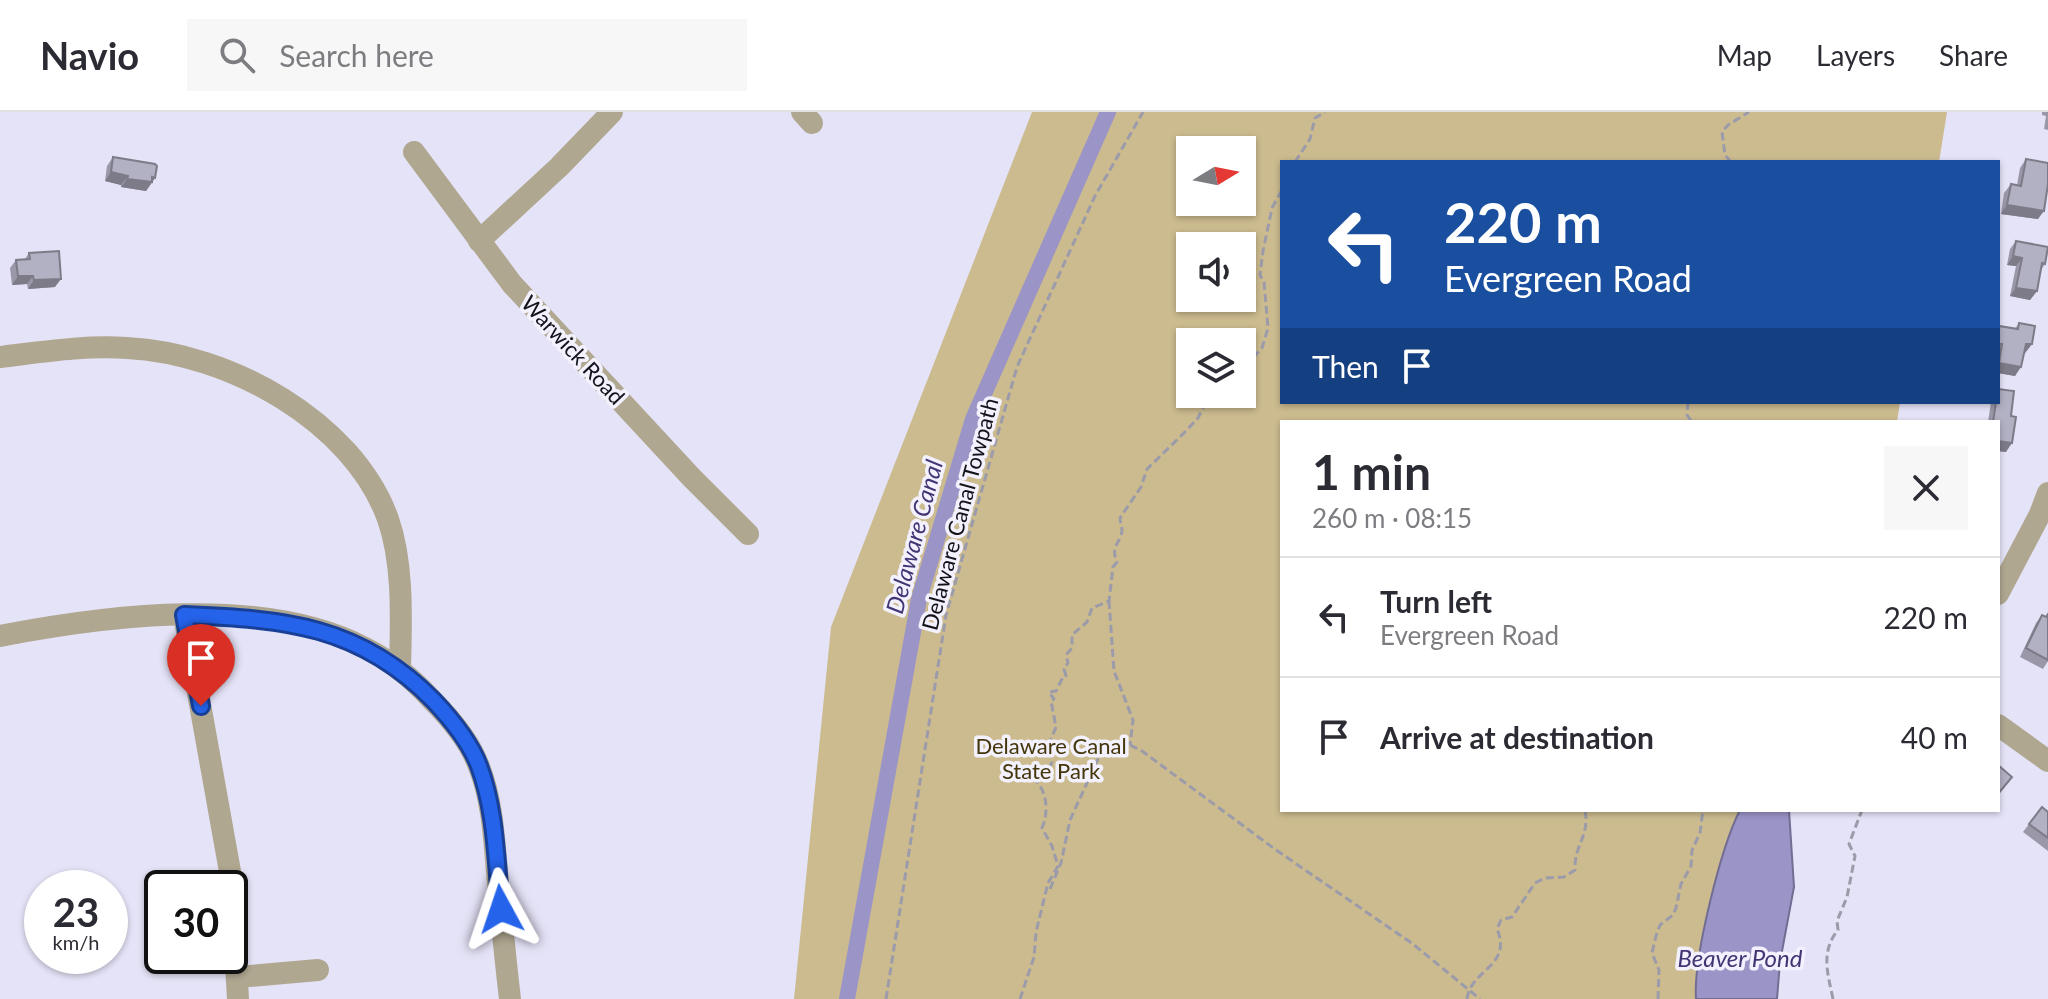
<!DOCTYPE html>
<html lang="en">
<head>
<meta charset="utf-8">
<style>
	:root { --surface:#fff; --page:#f7f7f7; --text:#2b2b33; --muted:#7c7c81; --line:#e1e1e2 }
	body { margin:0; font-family:Lato,sans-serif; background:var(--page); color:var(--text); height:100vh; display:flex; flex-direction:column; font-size:30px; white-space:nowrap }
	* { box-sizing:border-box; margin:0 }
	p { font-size:26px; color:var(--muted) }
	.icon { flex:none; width:44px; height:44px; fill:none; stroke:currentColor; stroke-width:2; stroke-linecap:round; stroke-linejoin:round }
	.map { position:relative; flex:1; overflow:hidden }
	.drawer { position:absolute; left:1280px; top:308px; width:720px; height:392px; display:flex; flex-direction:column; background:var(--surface); border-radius:0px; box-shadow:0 2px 6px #0004 }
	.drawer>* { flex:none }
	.banner { position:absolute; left:1280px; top:48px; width:720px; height:244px; border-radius:0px; box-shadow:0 2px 6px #0004; background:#1a4fa0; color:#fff; overflow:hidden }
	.needle { width:52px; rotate:80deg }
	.buttons { position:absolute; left:1176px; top:24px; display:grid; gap:16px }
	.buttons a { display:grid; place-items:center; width:80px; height:80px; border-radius:0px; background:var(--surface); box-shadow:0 2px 6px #0004; font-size:40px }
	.speed { position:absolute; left:24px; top:758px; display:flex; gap:16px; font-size:40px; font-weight:700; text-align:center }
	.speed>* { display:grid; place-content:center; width:104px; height:104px; border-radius:50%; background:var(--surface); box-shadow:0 2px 6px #0004; line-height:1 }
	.speed small { font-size:20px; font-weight:400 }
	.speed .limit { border:4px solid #111; border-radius:12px; background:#fff; color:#111 }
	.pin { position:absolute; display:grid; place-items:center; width:68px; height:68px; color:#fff; margin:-82px -34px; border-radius:50% 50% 50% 0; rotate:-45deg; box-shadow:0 0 8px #0007 }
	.pin .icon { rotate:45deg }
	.me { position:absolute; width:88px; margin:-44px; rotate:355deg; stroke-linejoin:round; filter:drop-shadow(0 0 6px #0008) }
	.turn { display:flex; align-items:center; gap:28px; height:168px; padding:0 32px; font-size:36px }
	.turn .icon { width:104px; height:104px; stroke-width:2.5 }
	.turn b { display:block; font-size:56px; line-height:68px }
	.then { display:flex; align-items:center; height:76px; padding:0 32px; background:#0003; gap:16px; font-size:30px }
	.round { display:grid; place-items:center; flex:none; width:84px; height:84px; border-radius:0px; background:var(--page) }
	.head { display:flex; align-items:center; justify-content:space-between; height:136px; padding:0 32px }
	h1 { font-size:48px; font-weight:700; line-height:60px }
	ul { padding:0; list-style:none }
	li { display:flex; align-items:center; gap:24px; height:120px; padding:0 32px; border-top:2px solid var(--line) }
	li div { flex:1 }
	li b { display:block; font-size:30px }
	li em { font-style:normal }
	header { display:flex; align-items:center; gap:48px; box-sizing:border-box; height:112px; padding:0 40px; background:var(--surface); border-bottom:2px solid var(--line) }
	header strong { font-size:38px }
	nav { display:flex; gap:44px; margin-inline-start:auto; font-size:28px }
	.search { width:560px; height:72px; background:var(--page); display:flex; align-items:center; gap:20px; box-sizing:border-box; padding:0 28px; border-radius:0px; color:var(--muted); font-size:30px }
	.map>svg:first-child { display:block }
	.green { fill:#ccbb8f; fill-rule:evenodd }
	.water { fill:#9b94c7; stroke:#726d93; stroke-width:2 }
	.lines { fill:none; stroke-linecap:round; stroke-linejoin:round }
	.canal { stroke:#9b94c7; stroke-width:16 }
	.path { stroke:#9c9baa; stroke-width:3; stroke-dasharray:8 4; stroke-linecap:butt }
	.minor { stroke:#b0a791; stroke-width:22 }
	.wall { fill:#9997a8 }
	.shaded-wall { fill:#7d7b88 }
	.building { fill:#b2b0c3; stroke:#7d7b88; stroke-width:2 }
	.route-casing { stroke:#184099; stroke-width:20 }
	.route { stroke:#2563eb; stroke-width:14 }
	.labels { text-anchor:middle; stroke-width:7; stroke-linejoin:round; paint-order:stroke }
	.street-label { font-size:22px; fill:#131219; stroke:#f2f1fd }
	.park-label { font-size:22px; fill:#45360a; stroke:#f2f1fd }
	.water-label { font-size:24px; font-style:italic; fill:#433574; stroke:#f2f1fd }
</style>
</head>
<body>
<header>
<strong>Navio</strong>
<div class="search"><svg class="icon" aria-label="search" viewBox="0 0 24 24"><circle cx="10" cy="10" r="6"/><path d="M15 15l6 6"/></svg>Search here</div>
<nav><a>Map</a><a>Layers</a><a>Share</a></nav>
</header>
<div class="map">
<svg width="2048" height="887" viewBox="0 0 2048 887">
	<rect width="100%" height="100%" fill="#e5e3f7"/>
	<path class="green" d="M1032 0H1947L1939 50H1282V290H1900L1897 310H1282V698H1781L1709 887H794L831 515ZM1190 38H1242V90H1190ZM1190 134H1242V186H1190ZM1190 230H1242V282H1190Z"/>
	<path class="water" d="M1740 698H1789L1794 775 1780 850 1777 887H1696C1693 846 1721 735 1740 698Z"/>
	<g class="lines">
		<path class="canal" d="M847 887 919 487 973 307 1108 0"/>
		<g class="path">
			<path d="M1295 50 1310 27 1315 6 1325 0"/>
			<path d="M1731 50 1725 43 1722 20 1728 13 1749 0"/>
			<path d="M1242 266 1246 262 1251 248 1262 236 1268 216 1264 170 1260 163 1263 139 1272 96 1282 78"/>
			<path d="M1688 290 1687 303 1692 310"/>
			<path d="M1109 489 1114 559 1133 608 1130 633"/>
			<path d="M1050 777 1061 751 1070 708 1103 636 1124 630 1142 639 1276 738 1413 832 1480 887"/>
			<path d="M886 887 946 503 1017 255 1095 84 1143 0"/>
			<path d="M1020 887 1034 845 1036 820 1048 771 1058 754 1052 734 1042 716C1049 700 1047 679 1035 668L1036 663 1049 657 1052 650 1049 632 1056 615 1051 589 1054 587 1049 580 1056 579 1063 565 1066 564 1064 557 1068 551 1066 543 1072 536V523L1087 510 1092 496 1109 489 1113 455 1117 450C1110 434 1120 432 1122 419 1122 414 1120 410 1120 406L1141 375 1147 357 1183 322 1198 306 1204 294 1220 282"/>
			<path d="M1467 887C1470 858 1513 854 1497 817L1501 808 1512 805 1535 771 1545 766 1564 765 1575 758C1574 732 1590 725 1585 698"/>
			<path d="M1658 887 1659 858 1652 841 1656 824 1660 813 1673 803 1676 796 1681 772 1691 754 1692 738 1700 721 1703 698"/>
			<path d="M1833 887C1828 862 1820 840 1838 818L1837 809 1847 785 1855 744 1849 732 1862 698"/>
		</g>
		<g class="minor">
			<path d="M802 0 812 11"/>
			<path d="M414 40 512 172 692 366 748 422"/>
			<path d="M479 129 559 55 612 0"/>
			<path d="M0 245C42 240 85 233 127 236 228 241 352 308 388 407 404 453 401 509 400 558"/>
			<path d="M1998 482 2040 402 2048 381"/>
			<path d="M184 503 231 765 238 887"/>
			<path d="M0 524C108 503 264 483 365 536 391 549 413 567 432 588 450 606 469 629 478 652 492 686 494 724 497 760 501 802 505 845 510 887"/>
			<path d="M1998 613 2048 649"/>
			<path d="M238 865 318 858"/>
		</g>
	</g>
	<g class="wall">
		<path d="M2042 0H2048V18L2044 17 2046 4 2042 3Z"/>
		<path d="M113 45 155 66 146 79 121 75V73L105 69 107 54Z"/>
		<path d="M2026 47 2047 79 2038 107 2001 102 2004 81 2011 72 2017 73 2020 56Z"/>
		<path d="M2016 129 2045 152 2041 158 2037 179 2030 188 2010 184 2016 154 2007 153 2010 137Z"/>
		<path d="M29 141 55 175 28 177 27 172 12 173 10 156 16 148 25 147Z"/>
		<path d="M2019 211 2032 232 2025 241H2024L2015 264 1998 261V215L2015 217Z"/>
		<path d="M1991 290H1998L2006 340 1998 339V310H1988Z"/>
		<path d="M2048 502V549L2043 557 2020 545 2036 511 2042 503 2046 505Z"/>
		<path d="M2042 695 2048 700V739L2023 720Z"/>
	</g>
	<g class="shaded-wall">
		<path d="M111 60 128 64 121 73 105 69Z"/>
		<path d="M155 66 146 79 121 75 127 67Z"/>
		<path d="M2007 93 2044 99 2038 107 2001 102Z"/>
		<path d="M2013 144 2022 146 2016 154 2007 153Z"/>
		<path d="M18 164H33L27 172 12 173Z"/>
		<path d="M61 167 55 175 28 177 34 168Z"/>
		<path d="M2016 176 2037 179 2030 188 2010 184Z"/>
		<path d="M2026 232H2032L2025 241 2020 240Z"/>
		<path d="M1999 251 2021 255 2015 264 1998 261Z"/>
		<path d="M1998 329 2012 331 2006 340 1998 339Z"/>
	</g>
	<g class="building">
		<path d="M113 45 155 52 157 54 155 66 152 65V70L127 67 128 64 111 60Z"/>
		<path d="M2026 47 2048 51V72L2044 99 2007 93 2011 72 2021 74Z"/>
		<path d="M2016 129 2048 135 2045 152 2042 151 2037 179 2016 176 2022 146 2013 144Z"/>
		<path d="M59 139 61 167 34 168 33 164H18L16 148 30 147 29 141Z"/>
		<path d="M2019 211 2035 214 2032 232H2026L2021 255 1999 251 2002 232H1998L1999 214 2018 217Z"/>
		<path d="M1998 277 2014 279 2011 304 2016 305 2012 331 1998 329V310H1993L1996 290H1998Z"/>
		<path d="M2048 502V548L2026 536 2042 503 2046 505Z"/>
		<path d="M1998 653 2012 665 1998 682Z"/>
		<path d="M2042 695 2048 700V726L2029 712Z"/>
	</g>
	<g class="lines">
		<g class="route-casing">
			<path id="route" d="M201 594 184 503C284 507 360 513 434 589 451 607 470 630 479 654 496 699 496 750 501 797"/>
		</g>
		<use href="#route" class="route"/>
	</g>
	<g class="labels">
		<g class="street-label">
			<text transform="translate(573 238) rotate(47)" y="8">Warwick Road</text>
			<text transform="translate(960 402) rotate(-75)" y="8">Delaware Canal Towpath</text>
		</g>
		<g class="park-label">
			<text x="1051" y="642">Delaware Canal<tspan x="1051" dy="25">State Park</tspan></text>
		</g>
		<g class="water-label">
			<text transform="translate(915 425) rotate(-75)" y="8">Delaware Canal</text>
			<text x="1740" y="855">Beaver Pond</text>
		</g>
	</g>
</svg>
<div class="buttons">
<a><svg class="needle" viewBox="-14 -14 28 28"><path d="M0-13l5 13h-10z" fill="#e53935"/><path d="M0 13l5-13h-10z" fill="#7c7c81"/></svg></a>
<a><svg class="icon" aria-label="sound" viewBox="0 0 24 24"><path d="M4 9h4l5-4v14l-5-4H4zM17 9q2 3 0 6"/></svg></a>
<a><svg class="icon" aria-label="layers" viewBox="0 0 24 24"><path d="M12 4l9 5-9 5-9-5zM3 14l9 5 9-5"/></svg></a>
</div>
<div class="speed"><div>23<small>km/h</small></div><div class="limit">30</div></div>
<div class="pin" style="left:201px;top:594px;background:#d93025"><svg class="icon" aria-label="arrive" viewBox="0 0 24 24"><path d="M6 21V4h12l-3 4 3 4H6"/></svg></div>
<svg class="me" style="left:501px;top:797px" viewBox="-20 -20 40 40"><path d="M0-17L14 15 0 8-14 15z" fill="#2563eb" stroke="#fff" stroke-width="4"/></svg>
<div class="banner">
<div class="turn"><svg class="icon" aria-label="left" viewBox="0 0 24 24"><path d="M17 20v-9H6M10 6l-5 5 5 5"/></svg><div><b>220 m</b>Evergreen Road</div></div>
<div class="then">Then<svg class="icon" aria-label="arrive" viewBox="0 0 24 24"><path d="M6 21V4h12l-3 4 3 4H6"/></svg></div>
</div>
<section class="drawer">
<div class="head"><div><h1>1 min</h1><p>260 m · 08:15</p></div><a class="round"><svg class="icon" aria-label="close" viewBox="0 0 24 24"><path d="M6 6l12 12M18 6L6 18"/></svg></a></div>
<ul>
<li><svg class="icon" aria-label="left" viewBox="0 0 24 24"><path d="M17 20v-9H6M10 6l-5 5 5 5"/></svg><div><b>Turn left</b><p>Evergreen Road</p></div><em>220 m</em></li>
<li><svg class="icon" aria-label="arrive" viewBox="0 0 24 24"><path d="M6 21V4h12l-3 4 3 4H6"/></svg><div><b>Arrive at destination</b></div><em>40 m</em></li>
</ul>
</section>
</div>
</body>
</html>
